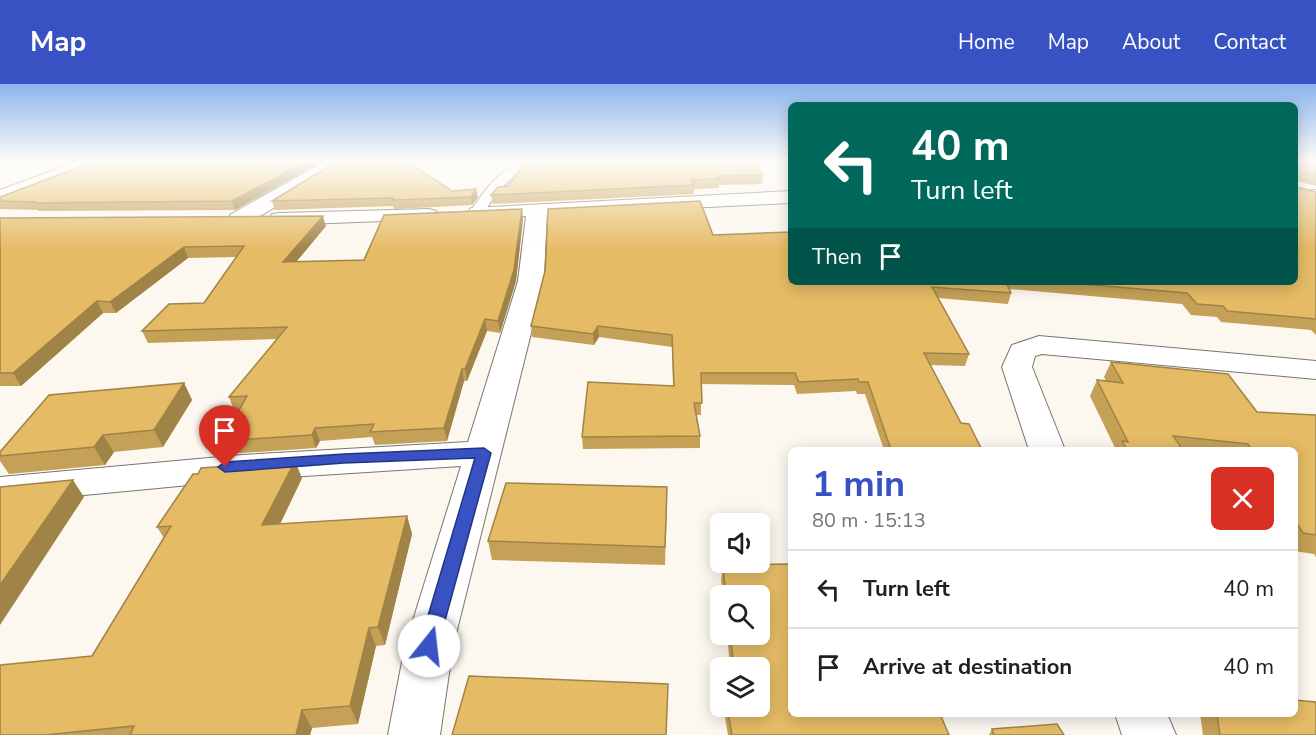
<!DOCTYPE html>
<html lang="en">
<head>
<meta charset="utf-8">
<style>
	:root { --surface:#fff; --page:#f6f6f6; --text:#202124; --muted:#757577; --line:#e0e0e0; --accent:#3852c4 }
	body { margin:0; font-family:"Nunito Sans",sans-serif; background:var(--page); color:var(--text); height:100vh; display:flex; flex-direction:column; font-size:22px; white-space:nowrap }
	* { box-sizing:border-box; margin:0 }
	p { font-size:20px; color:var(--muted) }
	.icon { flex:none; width:33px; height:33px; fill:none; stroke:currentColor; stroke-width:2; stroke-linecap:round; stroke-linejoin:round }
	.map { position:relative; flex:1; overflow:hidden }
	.sheet { position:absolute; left:788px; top:363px; width:510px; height:270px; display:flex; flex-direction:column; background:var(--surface); border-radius:9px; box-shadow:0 3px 15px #0003 }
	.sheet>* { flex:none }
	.banner { position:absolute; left:788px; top:18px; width:510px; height:183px; border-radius:9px; box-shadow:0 3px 15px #0003; background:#00695c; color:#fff; overflow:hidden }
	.buttons { position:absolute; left:710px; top:429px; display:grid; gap:12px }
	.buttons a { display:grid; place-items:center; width:60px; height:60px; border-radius:9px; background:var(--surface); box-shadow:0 3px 15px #0003; font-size:30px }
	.pin { position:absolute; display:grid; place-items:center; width:51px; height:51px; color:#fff; margin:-62px -26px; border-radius:50% 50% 50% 0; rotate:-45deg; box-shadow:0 0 6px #0007 }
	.pin .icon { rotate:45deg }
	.me { position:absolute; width:66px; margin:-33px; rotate:16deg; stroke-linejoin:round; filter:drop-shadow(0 0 4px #0008) }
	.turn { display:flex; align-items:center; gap:21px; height:126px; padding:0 24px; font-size:27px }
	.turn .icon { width:78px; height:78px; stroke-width:2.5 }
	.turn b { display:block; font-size:42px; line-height:51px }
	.then { display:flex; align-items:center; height:57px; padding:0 24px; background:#0003; gap:12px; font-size:22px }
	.round { display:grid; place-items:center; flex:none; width:63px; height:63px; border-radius:9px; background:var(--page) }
	.summary { display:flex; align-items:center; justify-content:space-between; height:102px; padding:0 24px }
	h1 { font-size:36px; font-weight:700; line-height:45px; color:var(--accent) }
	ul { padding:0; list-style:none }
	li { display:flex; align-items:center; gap:18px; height:78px; padding:0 24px; border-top:2px solid var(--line) }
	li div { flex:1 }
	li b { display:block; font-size:22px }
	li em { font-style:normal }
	header { display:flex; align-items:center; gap:36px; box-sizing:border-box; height:84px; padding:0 30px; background:var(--accent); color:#fff }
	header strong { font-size:28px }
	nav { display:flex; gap:33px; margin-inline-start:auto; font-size:21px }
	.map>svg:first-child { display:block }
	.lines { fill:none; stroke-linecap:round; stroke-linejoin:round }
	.service-casing { stroke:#79756e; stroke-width:2 }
	.minor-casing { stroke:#79756e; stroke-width:2 }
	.primary-casing { stroke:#79756e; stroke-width:2 }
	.service { fill:#fff; fill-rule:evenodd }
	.minor { fill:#fff; fill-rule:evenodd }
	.primary { fill:#fff; fill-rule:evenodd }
	.wall { fill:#c5a157 }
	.shaded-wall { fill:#a08347 }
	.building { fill:#e5bb65; stroke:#a08347; stroke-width:1.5 }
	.route { fill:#3852c4; stroke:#24357f; stroke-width:1.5 }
</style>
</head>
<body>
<header>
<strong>Map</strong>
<nav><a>Home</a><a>Map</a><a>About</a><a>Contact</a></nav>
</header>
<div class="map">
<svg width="1316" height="651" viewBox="0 0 1316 651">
	<rect width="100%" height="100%" fill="#fcf8f0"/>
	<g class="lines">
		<g class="service-casing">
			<path id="service" d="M558 76H588L582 79C521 87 519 76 482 131H472L470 128C499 85 506 79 558 76Z"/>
		</g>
		<g class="minor-casing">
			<g id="minor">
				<path d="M328 76H349L346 80 247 140 239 141 231 140 228 135 231 130Z"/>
				<path d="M1316 93V105L1294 107V95Z"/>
				<path d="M790 107V119L547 131 544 197 453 562 440 651H388L405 562 461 382 242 396 0 419V393L242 371 468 358 518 197 526 132 478 134 471 132 468 128 471 124Z"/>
				<path d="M429 125 436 127 440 131 436 135 280 141 272 140 269 135 272 130 280 129Z"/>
				<path d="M1039 252 1316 277V295L1042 270 1035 272 1032 283 1065 366H1029L1002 283 1012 261Z"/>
				<path d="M1115 630H1167L1176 651H1122Z"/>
			</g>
		</g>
		<g class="primary-casing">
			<path id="primary" d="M81 76H105L102 80 0 119V106Z"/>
		</g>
		<use href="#service" class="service"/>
		<use href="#minor" class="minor"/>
		<use href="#primary" class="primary"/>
	</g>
	<g class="wall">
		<path d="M325 76 235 126 38 127V126L0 125V113Z"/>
		<path d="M339 76H417L412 81 452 107 478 113 472 121 398 125H394L393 122 275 126 272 117Z"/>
		<path d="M564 76 763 91 762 100 719 101V104L694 105V110L493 120 491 111 508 102Z"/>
		<path d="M1294 76H1316V102L1297 97V103L1316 108V251L1311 246 1221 238 1217 233 1191 231 1182 220 1009 205 1011 209 1008 220 938 214 969 270 965 282 930 281 961 339 982 366H884L865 310H857L856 307 797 310 794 301 701 300V331H696L700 352V364L583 365 582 353 673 302 672 263 599 253 594 261 532 253 531 242 713 151 790 198H1294Z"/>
		<path d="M0 134 326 142 296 178 364 176 523 135 516 197 500 249 487 247 467 297H464L447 357 375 361 372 353 320 357 316 364 227 370 221 357 239 326H234L229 313 277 255 148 259 142 247 204 219 237 173 188 174 116 229H103L21 302H0Z"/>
		<path d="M1111 278 1257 328 1316 331V473L1314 470 1294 467V366H1116L1090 312 1097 296 1106 297 1104 293Z"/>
		<path d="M184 299 192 316 163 363 114 368 105 381 9 390 0 377V368Z"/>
		<path d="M302 394 280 440 407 432 412 450 385 561 376 562 358 640 312 644 310 651H0L92 572 164 454 157 443Z"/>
		<path d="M667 421 665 481 492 476 488 457Z"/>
		<path d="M723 481 949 651H728L723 622H759V584H730L727 550H759V512H723L721 496Z"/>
		<path d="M1200 630H1294L1316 651H1203Z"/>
		<path d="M992 645 1064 651H989Z"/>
	</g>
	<g class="shaded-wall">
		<path d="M309 76H325L235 126 232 117Z"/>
		<path d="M408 76H417L408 85 407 77Z"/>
		<path d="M476 105 478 113 472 121 471 113Z"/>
		<path d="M522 125 523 135 516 197 500 249 498 237Z"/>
		<path d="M323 132 326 142 287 189 283 178Z"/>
		<path d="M184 163 188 174 116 229 110 218Z"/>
		<path d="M97 217 103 229 21 302 13 289Z"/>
		<path d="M485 235 487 247 467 297 465 285Z"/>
		<path d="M598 242 599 253 594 261 593 250Z"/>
		<path d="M462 285 464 297 447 357 444 344Z"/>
		<path d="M184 299 192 316 163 363 154 346Z"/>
		<path d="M315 344 320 357 316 364 312 351Z"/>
		<path d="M103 351 114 368 105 381 94 363Z"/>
		<path d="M295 377 302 394 271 459 262 441Z"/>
		<path d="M73 396 84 413 0 541V501Z"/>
		<path d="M407 432 412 450 385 561 378 543Z"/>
		<path d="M369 544 376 562 358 640 350 622Z"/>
		<path d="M302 626 312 644 310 651H296Z"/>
	</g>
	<g class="building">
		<path d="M97 76H309L232 117 34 119 36 118 0 117V113Z"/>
		<path d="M339 76H408L407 77 452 107 476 105 471 113 396 116H392L393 114 272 117Z"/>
		<path d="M564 76H754L763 91 718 92 719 95 692 96 694 101 491 111 498 103 508 102 523 81Z"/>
		<path d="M1294 76H1316V92L1297 87V103L1316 108V235L1227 227 1223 222 1197 220 1187 209 1058 198H1294Z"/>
		<path d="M700 117 713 151 790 148V198H1006L1011 209 932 203 969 270 924 269 961 339 969 340 982 366H891L868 298H859L858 295 799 298 795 289H701L702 319H694L700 352 582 353 588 298 674 302 672 251 598 242 593 250 531 242 545 187 548 125Z"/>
		<path d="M522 125 514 186 498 237 485 235 465 285H462L444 344 370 348 374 340 315 344 312 351 221 357 247 312 229 313 287 243 142 247 169 220 204 219 244 162 184 163 110 218 97 217 13 289H0V134L323 132 283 178 364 176 384 131Z"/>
		<path d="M1111 278 1228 290 1257 328 1316 331V451L1303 449 1294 435V366H1252L1248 360 1173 352 1183 366H1127L1122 357 1128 358 1097 296 1123 299Z"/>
		<path d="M184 299 154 346 103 351 94 363 0 372V368L49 311Z"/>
		<path d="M295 377 262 441 407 432 378 543 369 544 350 622 302 626 296 651H130L134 642 45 651H0V581L92 572 171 442 157 443 193 390H198L201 384Z"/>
		<path d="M73 396 0 501V403Z"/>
		<path d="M506 399 667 403 665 463 488 457Z"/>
		<path d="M790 480V630H940L949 651H732L727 622H759V584H734L730 550H759V512H726L723 481Z"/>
		<path d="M469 592 668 600 666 651H452Z"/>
		<path d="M1294 616 1316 618V651H1220L1217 630H1294Z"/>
		<path d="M1057 640 1064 651H994L992 645Z"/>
	</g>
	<linearGradient id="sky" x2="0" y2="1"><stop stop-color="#8bb5ed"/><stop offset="0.46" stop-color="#fefcf8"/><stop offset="1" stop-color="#fefcf8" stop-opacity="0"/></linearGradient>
	<rect width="1316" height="167" fill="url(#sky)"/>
	<path class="route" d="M484 364 491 369 438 562 436 568 429 570 422 568 419 562 475 374 344 379 225 388 218 383 225 378 344 370Z"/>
</svg>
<div class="buttons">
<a><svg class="icon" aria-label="sound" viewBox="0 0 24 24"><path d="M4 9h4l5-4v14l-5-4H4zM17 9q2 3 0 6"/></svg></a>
<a><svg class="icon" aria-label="search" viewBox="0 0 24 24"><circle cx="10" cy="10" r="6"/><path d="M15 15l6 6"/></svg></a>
<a><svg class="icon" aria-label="layers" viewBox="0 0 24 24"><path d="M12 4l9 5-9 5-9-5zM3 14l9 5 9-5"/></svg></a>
</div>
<div class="pin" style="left:225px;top:383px;background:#d93025"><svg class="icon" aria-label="arrive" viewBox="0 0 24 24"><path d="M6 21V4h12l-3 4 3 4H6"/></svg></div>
<svg class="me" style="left:429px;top:562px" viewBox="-20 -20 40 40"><circle r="19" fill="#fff"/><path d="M0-13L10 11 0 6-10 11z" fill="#3852c4"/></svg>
<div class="banner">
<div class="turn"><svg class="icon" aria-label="left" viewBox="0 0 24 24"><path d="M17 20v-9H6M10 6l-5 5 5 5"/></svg><div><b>40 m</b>Turn left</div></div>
<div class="then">Then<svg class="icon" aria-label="arrive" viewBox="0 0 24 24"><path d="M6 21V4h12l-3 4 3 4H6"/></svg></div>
</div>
<section class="sheet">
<div class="summary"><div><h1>1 min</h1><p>80 m · 15:13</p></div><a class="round" style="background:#d93025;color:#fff"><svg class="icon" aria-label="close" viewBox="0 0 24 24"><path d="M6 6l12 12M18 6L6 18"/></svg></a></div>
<ul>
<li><svg class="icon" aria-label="left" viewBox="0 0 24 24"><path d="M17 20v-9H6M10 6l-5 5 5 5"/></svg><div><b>Turn left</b></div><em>40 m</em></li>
<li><svg class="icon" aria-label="arrive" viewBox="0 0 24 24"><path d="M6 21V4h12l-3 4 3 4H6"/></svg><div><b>Arrive at destination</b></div><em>40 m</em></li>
</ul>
</section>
</div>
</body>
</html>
